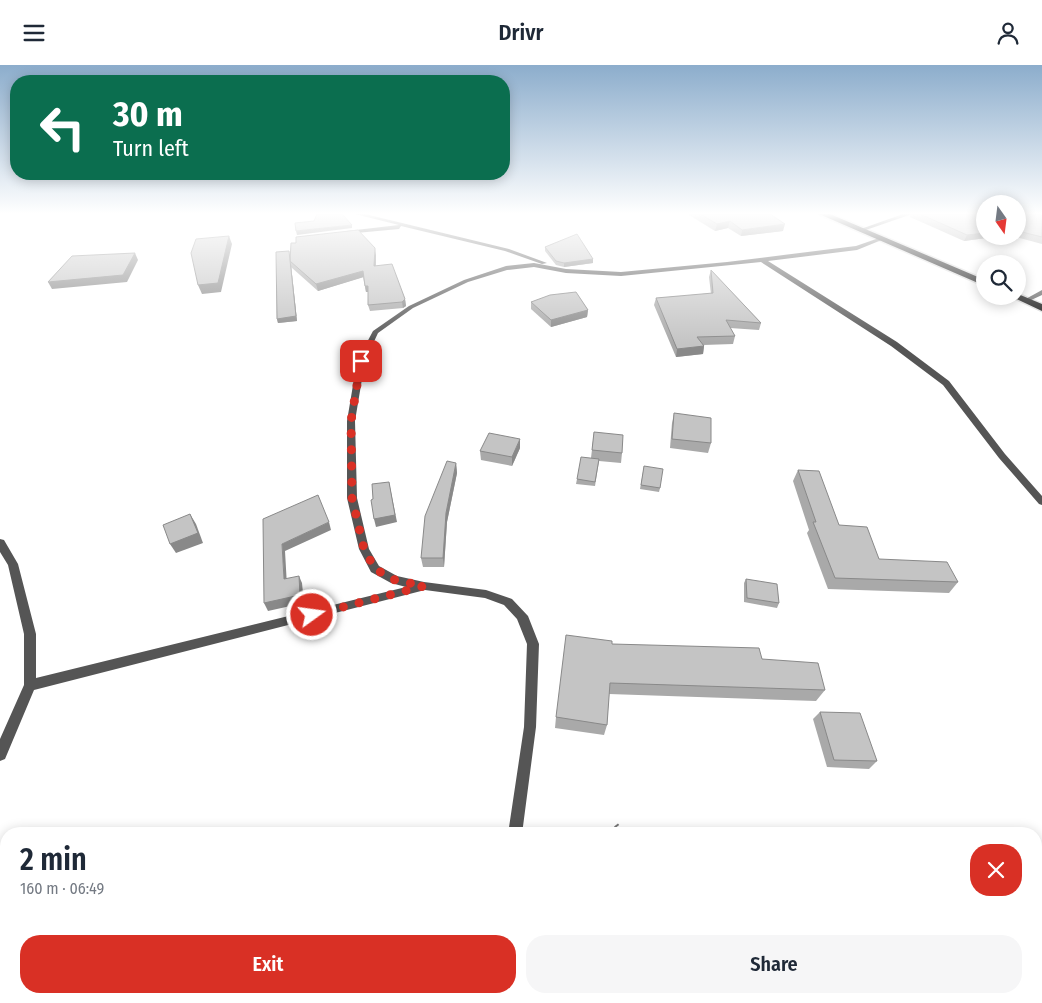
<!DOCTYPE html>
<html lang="en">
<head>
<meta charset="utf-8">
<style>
	:root { --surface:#fff; --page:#f6f6f7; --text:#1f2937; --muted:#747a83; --accent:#d93025 }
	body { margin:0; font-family:"Fira Sans Condensed",sans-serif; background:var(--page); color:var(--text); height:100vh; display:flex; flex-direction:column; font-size:19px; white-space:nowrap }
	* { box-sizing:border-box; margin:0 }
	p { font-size:16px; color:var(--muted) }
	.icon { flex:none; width:28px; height:28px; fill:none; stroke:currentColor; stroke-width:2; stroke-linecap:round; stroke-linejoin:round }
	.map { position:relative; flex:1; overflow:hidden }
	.panel { position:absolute; left:0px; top:762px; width:1042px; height:176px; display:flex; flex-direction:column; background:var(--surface); border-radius:20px 20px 0 0; box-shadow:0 2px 12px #0003 }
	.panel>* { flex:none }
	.top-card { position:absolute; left:10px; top:10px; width:500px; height:105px; border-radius:20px; box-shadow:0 2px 12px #0003; background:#0b6e4f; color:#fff; overflow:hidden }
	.needle { width:32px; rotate:166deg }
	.tools { position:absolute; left:976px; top:130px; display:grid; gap:10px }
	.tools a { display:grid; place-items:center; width:50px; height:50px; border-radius:50%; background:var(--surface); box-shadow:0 2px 12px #0003; font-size:25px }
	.pin { position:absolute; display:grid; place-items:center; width:42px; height:42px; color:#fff; margin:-21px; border-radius:10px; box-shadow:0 2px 8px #0006 }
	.me { position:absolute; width:55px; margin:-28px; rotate:76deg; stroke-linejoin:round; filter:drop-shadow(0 0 4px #0008) }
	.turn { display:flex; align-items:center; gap:18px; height:105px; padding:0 20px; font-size:22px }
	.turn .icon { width:65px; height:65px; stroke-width:2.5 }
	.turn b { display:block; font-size:35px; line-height:42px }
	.round { display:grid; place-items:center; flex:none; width:52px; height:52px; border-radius:20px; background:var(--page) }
	.overview { display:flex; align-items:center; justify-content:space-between; height:85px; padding:0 20px }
	h1 { font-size:30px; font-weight:600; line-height:38px }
	.primary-button { display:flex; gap:10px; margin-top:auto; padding:10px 20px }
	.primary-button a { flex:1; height:58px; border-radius:20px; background:var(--accent); color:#fff; font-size:20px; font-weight:600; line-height:58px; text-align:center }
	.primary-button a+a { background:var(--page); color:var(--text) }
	header { display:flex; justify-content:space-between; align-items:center; height:65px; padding:0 20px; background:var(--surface); font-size:22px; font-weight:600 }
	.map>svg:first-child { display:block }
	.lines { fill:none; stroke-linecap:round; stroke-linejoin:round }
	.highway-casing { stroke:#dbdbdb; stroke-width:3 }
	.path { stroke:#777; stroke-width:5; stroke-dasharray:2 4; stroke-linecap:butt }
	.street { fill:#555; fill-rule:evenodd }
	.highway { fill:#000; fill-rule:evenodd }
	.wall { fill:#a9a9a9 }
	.shaded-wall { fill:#898989 }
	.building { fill:#c4c4c4; stroke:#898989 }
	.route { stroke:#d93025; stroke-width:9; stroke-dasharray:0 16.2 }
</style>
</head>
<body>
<header><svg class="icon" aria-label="menu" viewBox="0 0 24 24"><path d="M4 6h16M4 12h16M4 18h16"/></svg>Drivr<svg class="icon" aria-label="person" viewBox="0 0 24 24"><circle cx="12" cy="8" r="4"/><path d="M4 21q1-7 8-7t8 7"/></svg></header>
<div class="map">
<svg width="1042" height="938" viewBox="0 0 1042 938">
	<rect width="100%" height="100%" fill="#fff"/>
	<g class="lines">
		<g class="highway-casing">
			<g id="highway">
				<path d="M819 149H830L985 215V221Z"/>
				<path d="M1018 229 1042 239V246L1010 231H1018Z"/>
			</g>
		</g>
		<g class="path">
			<path d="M616 760 623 769"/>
			<path d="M721 932 724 938"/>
		</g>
		<g class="street">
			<path d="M355 149H365L509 184 547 198 542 199 505 186 401 161 399 164 345 169 344 168 347 166 399 160Z"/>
			<path d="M903 149H912L863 166 858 165Z"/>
			<path d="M879 173 884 174 857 185 768 196 897 277 949 316 1005 389 1042 431V440L1039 439 999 393 943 320 891 281 761 197 621 211 566 208 534 202 507 205 468 217 413 243 378 268 365 296 355 356 357 433 369 484 379 501 397 511 424 517 486 525 512 534 528 551 539 579 536 662 522 769H508L524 662 527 579 517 554 504 540 485 533 425 525 34 625 5 694 0 696V674L24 620V569L8 500 0 487V474L4 475 18 499 36 569V613L406 522 391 518 371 507 359 484 347 433V356L357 296 373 266 409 241 464 215 506 201 534 198 566 204 621 207 727 197 856 181Z"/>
			<path d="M1042 225V230L1027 237 1022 236Z"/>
			<path d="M462 932H492V938H460Z"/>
		</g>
		<use href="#highway" class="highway"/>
	</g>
	<g class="wall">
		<path d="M689 149H770L783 166 741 171 728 163 715 166 689 150Z"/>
		<path d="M911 149H985V171H1001L964 176 910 152Z"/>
		<path d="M1018 149 1042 151V179L1012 171H1018Z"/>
		<path d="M545 182 593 194V198L564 202 556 200 545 186Z"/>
		<path d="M376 190V201L405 234 406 241 403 243 370 246 368 240V227H366L363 212 318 226 291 202V200L297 256 278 258 277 254 290 192Z"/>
		<path d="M711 205 761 258 759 265 730 263 735 271 733 279 703 280 704 281 703 289 676 292 654 240 656 233 711 229 709 212Z"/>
		<path d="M531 237 588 245 587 252 551 262 531 244Z"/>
		<path d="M674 349 711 378 708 388 670 383 672 358Z"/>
		<path d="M594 367 622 388 621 398 599 396 595 421 576 419 577 414 591 393Z"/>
		<path d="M520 383 512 401 481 395 480 386Z"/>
		<path d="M456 398 457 408 447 457 444 502H423L421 493Z"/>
		<path d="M644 401 660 423 659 427 640 424Z"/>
		<path d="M798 405 839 460 879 494 958 517 949 528 828 524 807 468 809 465 793 416Z"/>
		<path d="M746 514 779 538 777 543 744 537V518Z"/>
		<path d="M612 579 762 594 825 625 816 636 609 629 607 660 604 670 555 663 556 652Z"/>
		<path d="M820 647 877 696 869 704 827 702 813 654Z"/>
		<path d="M903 932H974L976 938H905Z"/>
	</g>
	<g class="shaded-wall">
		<path d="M730 156 728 163 715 166 717 159Z"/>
		<path d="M785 159 783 166 741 171 742 165Z"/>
		<path d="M352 160V163L297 170 296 166Z"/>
		<path d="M985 168V171H1001L964 176 967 170Z"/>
		<path d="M229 171 232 179 221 227 202 229 198 220Z"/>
		<path d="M375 183 376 190 375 208 374 201Z"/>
		<path d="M135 188 138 195 127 217 52 224 48 217Z"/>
		<path d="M593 194V198L564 202V198Z"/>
		<path d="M290 196 291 200 297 256 278 258 277 254Z"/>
		<path d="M363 206 364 212 318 226 316 219Z"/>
		<path d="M365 221H368L369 227H366Z"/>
		<path d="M405 234 406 241 403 243 402 237Z"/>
		<path d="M588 245 587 252 551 262V255Z"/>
		<path d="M704 281 703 289 676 292 677 284Z"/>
		<path d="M520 374V383L512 401V392Z"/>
		<path d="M456 398 457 408 447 457 444 502 443 493 446 448Z"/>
		<path d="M389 417 397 457 376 462 374 454Z"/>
		<path d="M190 449 196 459 203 478 176 488 170 479Z"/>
		<path d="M329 457 331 465 285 486 287 521 284 514 282 479Z"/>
		<path d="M299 511 302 518 304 538 268 546 264 538Z"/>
		<path d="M0 870 4 871 0 877Z"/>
		<path d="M267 932H273L275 938H269Z"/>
		<path d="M433 932H436L428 938H425Z"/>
	</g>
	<g class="building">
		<path d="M317 149H342L352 160 296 166 295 158 314 156Z"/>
		<path d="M700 149H770L785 159 742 165 730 156 717 159Z"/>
		<path d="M920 149H985V168L967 170Z"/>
		<path d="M1018 149H1039L1042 151V172L1018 166Z"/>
		<path d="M358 165 375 183 374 201 392 199 405 234 402 237 368 240V221H365L363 206 316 219 290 196 291 178H296V172Z"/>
		<path d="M577 169 593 194 564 198 556 196 545 182Z"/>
		<path d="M229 171 218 218 198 220 191 188 196 174Z"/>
		<path d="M289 186 296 251 277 254 276 187Z"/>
		<path d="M135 188 123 210 48 217 72 191Z"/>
		<path d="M711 205 761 258 726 255 735 271 697 272 704 281 677 284 656 233 713 228Z"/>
		<path d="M576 227 588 245 551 255 531 237 550 230Z"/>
		<path d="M674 348 711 353V378L672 374Z"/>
		<path d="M594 367 623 370 622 388 592 385Z"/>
		<path d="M489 368 520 374 512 392 480 386Z"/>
		<path d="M581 392 599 394 595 417 577 414Z"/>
		<path d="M447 396 456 398 446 448 443 493H421L425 451Z"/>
		<path d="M644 401 663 404 660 423 641 420Z"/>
		<path d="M798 405 819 406 839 460 867 462 879 494 947 497 958 517 835 513 813 457H816Z"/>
		<path d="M389 417 395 450 374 454 371 435 373 434 372 419Z"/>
		<path d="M318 430 329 457 282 479 284 514 299 511 300 530 264 538 263 454Z"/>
		<path d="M190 449 198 468 170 479 163 460Z"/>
		<path d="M746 514 777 519 779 538 747 533Z"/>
		<path d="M566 570 612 576V579L759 583 762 594 818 598 825 625 610 618 607 660 556 652Z"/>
		<path d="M820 647 860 648 877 696 834 695Z"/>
		<path d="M226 932H267L269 938H227Z"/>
		<path d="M409 932H433L425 938H411Z"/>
		<path d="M921 932H974L976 938H923Z"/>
	</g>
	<linearGradient id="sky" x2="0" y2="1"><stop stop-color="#8cadcc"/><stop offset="0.53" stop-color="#fff"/><stop offset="1" stop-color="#fff" stop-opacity="0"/></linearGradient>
	<rect width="1042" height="280" fill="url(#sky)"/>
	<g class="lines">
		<path class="route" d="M312 550 424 521 395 515 375 504 364 484 352 433 351 356 361 296"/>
	</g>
</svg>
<div class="tools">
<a><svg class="needle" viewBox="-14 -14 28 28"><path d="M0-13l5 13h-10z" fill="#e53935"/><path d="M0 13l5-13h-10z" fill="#747a83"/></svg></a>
<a><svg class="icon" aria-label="search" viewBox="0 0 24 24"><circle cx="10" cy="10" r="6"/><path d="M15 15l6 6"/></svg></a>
</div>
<div class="pin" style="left:361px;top:296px;background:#d93025"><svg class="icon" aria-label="arrive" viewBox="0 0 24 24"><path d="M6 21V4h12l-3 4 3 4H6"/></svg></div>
<svg class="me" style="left:312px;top:550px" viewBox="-20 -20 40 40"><circle r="17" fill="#d93025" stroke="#fff" stroke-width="3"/><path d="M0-11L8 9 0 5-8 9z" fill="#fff"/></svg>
<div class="top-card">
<div class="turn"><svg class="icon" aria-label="left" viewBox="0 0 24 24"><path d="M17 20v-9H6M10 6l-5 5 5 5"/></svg><div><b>30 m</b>Turn left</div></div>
</div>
<section class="panel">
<div class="overview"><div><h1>2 min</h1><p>160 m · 06:49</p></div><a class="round" style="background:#d93025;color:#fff"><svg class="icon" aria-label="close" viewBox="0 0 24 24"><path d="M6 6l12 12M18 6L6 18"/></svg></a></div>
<div class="primary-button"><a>Exit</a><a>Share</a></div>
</section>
</div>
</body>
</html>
